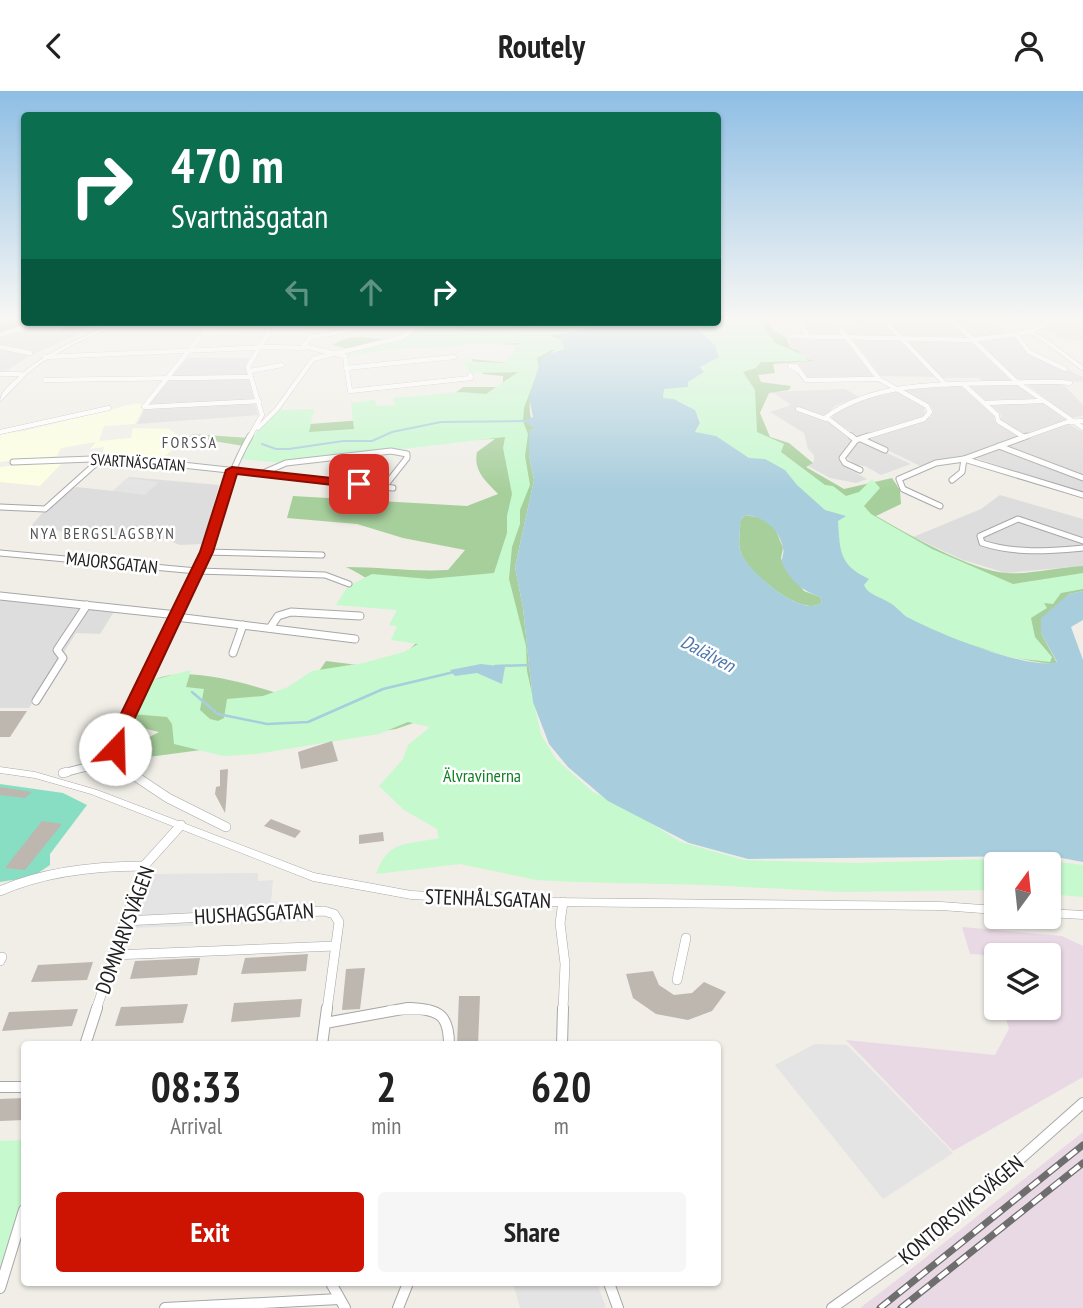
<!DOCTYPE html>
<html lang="en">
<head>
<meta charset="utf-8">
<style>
	:root { --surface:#fff; --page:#f6f6f6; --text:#222; --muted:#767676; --accent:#cd1403 }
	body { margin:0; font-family:"PT Sans Narrow",sans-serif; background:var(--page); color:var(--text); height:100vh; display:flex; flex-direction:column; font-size:26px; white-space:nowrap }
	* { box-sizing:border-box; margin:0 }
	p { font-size:23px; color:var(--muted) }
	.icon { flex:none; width:38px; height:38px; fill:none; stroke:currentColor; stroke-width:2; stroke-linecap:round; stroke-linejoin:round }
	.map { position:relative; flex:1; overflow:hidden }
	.panel { position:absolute; left:21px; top:950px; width:700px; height:245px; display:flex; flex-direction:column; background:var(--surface); border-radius:7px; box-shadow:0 2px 5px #0004 }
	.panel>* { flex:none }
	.hud { position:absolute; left:21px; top:21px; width:700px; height:214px; border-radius:7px; box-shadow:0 2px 5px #0004; background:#0b6e4f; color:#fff; overflow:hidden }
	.needle { width:46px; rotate:15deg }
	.tools { position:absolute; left:984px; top:761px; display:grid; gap:14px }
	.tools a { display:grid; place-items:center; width:77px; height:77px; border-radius:7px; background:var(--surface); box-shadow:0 2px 5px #0004; font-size:35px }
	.pin { position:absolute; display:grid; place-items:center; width:60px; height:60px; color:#fff; margin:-30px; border-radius:14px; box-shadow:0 4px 10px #0006 }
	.me { position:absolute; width:77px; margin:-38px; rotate:21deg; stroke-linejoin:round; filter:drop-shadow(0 0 5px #0008) }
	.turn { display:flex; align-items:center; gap:24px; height:147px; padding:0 35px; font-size:32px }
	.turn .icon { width:91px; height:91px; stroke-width:2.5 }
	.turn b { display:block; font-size:49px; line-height:60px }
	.lanes { display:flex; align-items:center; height:66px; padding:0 35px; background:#0003; justify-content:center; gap:35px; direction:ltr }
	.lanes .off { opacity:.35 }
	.eta { display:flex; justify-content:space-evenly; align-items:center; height:119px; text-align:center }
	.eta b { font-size:42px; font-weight:800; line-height:49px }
	.cta { display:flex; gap:14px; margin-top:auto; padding:14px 35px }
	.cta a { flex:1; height:80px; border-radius:7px; background:var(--accent); color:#fff; font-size:28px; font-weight:800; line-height:80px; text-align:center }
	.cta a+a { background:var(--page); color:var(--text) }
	header { display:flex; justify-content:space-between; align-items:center; height:91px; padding:0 35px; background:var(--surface); font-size:32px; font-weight:800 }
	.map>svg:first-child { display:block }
	.residential { fill:#dedddd }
	.industrial { fill:#e9d9e5 }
	.education { fill:#fcffe2 }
	.forest { fill:#a7cf9c }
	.park { fill:#c6f9ce }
	.pitch { fill:#87dec3 }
	.parking { fill:#e4e4e4 }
	.water { fill:#a8cddd; fill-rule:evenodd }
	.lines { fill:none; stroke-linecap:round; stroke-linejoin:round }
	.stream-far1 { stroke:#a8cddd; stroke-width:2 }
	.stream { stroke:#a8cddd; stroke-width:2.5 }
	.building { fill:#bdb7b0 }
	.minor-far4-casing { stroke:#a7a7a7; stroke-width:5 }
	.minor-far3-casing { stroke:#a7a7a7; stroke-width:7 }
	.minor-far2-casing { stroke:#a7a7a7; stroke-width:9 }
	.minor-far1-casing { stroke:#a7a7a7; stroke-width:10 }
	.minor-casing { stroke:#a7a7a7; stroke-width:12 }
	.tertiary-casing { stroke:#a7a7a7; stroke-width:1 }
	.minor-far4 { stroke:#fff; stroke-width:4.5 }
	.minor-far3 { stroke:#fff; stroke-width:5 }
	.minor-far2 { stroke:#fff; stroke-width:7 }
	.minor-far1 { stroke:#fff; stroke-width:9 }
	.minor { stroke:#fff; stroke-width:10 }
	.tertiary { fill:#fff; fill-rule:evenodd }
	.rail-casing { stroke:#6e6e6e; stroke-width:7 }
	.rail { stroke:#fff; stroke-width:4.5; stroke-dasharray:12; stroke-linecap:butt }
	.route { fill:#cd1403; stroke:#850d02; stroke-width:2 }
	.labels { text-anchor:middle; stroke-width:5; stroke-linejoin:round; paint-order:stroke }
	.far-neighbourhood-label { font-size:16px; letter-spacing:2px; fill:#535353; stroke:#fff }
	.far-street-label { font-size:16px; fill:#202020; stroke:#fff }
	.street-label { font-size:18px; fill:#202020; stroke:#fff }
	.park-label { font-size:18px; fill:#0e7f21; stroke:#fff }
	.water-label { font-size:19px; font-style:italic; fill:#4d76af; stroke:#fff }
	.near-street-label { font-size:21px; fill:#202020; stroke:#fff }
</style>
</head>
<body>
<header><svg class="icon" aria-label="back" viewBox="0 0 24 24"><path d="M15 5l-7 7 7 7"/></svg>Routely<svg class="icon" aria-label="person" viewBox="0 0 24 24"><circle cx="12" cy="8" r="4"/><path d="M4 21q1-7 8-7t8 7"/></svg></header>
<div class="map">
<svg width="1083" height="1217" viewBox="0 0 1083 1217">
	<rect width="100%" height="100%" fill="#f0eee7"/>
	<g class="residential">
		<path d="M801 229H831L843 244H810Z"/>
		<path d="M857 229H882L898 246 847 244 841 236H863Z"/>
		<path d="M888 229H950L971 249 1016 243 1029 261 1083 286V290L1062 292 1083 314V325L1071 327 1025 292 985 293 979 287H940Z"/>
		<path d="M956 229H986L1006 243 973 246Z"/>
		<path d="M1055 229H1083V250L1059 247 1054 242 1040 239Z"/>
		<path d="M57 233 61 240 93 237 31 264 0 284V245L27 235Z"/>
		<path d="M789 246H845L874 286 808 288 798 272 813 269 801 265 789 256Z"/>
		<path d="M852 247 900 248 935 286 880 285Z"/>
		<path d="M183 267H249L246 276 258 324 137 333 147 313Z"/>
		<path d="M1016 293 1038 309 987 311 967 294Z"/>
		<path d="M961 294 995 325 994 329 1019 345 964 366 944 368 920 375 865 348 931 326 933 319 927 312 904 299Z"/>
		<path d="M845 298 859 306 835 315 824 326 810 324 828 330 852 349 839 367 842 374 867 388 856 392 830 387 808 375 814 370V364L808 358 804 342 770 321 791 314 772 301Z"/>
		<path d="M897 300 924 315 925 325 859 346 831 328 836 320 848 313Z"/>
		<path d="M1041 311 1068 330 1024 344 1000 329 1001 324 989 314Z"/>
		<path d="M1068 333 1083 341V403L973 366Z"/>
		<path d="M861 350 911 373 881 384 865 375 856 374 846 366 857 351Z"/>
		<path d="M129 386 219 394 203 453 180 454 167 449 141 450 131 446 65 443 58 439H28L44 420 76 396 113 400Z"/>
		<path d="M1000 404 1083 428V475L1006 482 963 469 913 446 981 418Z"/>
		<path d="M0 508 115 519 100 543 76 542 29 617H0Z"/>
	</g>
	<g class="industrial">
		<path d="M962 836 1062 845 1083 855V986L953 1060 846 949 995 964 1009 938 1003 917H1048V864H996V890L988 864 970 863Z"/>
		<path d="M1083 1041V1217H860L915 1175Z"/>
	</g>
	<g class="education">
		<path d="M164 231H352L355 237 309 242 300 239 271 238 264 241 202 244V238H157Z"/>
		<path d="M137 312 145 315 135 333 104 335 99 350 131 347 133 337 169 338 184 349 160 369 102 364 104 356 90 358 96 351 61 357 57 365 0 371V343L24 340Z"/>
		<path d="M65 369 40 395 0 391V376Z"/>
	</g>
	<g class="forest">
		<path d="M4 229H24V231H111L93 237 61 240 57 233 28 235 0 244V233Z"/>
		<path d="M718 229H766L773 239 787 247 789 256 799 260 801 265 814 270 773 273 775 282 758 284 761 291 791 295 789 299 769 302 760 322 770 346 789 352 813 372 806 376 844 398 892 387 900 399 901 413 876 425C908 443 971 480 1007 482 1026 484 1061 476 1083 475V500L1069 503 1041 542 1057 572C1036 576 947 549 928 536 898 514 870 487 841 463L838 429 765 368 749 367 762 354 727 282Z"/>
		<path d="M436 231 477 236H507L515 231H553L562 236 606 231 563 250 566 258 553 260C537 282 521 311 535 338L529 340V364L534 389 515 476 523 517 533 611H509L485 752 451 632 431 626 396 638 290 655H231L141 667 125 659 159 641 134 635 129 626C134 617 137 605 144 597 168 566 258 596 290 606L313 589 326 570 390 578 420 548C406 514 379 492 346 476 381 476 413 481 448 479L465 459 403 447 357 433 287 427 293 405 467 415 498 403C486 390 473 380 477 361L495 348 250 356 189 346 193 343 278 349 297 334 427 324 463 296H503V285L483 283 471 268 511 272 523 254 464 252 376 259 365 262 333 254C362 232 407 268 436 231Z"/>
		<path d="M745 424 761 427 775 437 783 457 781 467 784 475 804 500 820 506 822 511C804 529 747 481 741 462 737 453 741 439 740 430Z"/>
	</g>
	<g class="park">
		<path d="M718 229H759L775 252 804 264 808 270 761 271 756 277 743 281 755 299 757 341 784 353 781 361 825 394 833 395 846 405 859 401 872 388 880 397 864 415 871 423 932 458 1013 493 1083 482V498L1061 502 1053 513 1044 512 1047 517 1031 527 1035 546 1052 566 1050 571 1013 567 925 539 864 501 836 459 840 448 824 419 765 374 742 363 690 352 701 331C693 313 681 309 662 307L661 301 665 297 688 292 704 280 701 274 719 266 715 253 697 238Z"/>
		<path d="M577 231H606L585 239 550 245 563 249 565 259H551L537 267 539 277 524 317 523 330 528 343 525 365 530 394 520 419V433L512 456 509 488 526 555 527 580 541 644 556 668 593 701 618 712 681 751 744 769 854 772 1026 767 1083 774V806L1048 803V774H996V799L842 801 707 794 575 791 536 789 460 773 376 783C388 748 408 754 439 747L437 738 404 719 379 695 403 668 408 654 430 636 408 631 379 643 256 663 223 665 174 653 172 633 167 626 132 623 149 590 191 579 186 596 204 598 200 619 210 628 218 630 224 627 227 608 263 605 288 596 312 580 363 572 404 561 418 553 391 549 397 535 389 534 397 519 336 514 348 495 372 483 429 488 494 482 507 442V425L512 403 503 357 505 346 282 372 242 368 254 344 279 319 314 318 309 341 354 338 351 312 375 309 376 315 395 314 393 307 461 301 486 303 518 281 470 282 462 270 505 272 519 252 391 258 350 265 342 261 410 242 427 233 470 240 527 237Z"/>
		<path d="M24 1049V1103L0 1175V1050Z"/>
	</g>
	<path class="pitch" d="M0 693 63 702 87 714 50 763V774L32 786 0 791Z"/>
	<g class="parking">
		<path d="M127 387 159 391 145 404 113 400Z"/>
		<path d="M258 782V790L273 789 271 811 316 810 312 830 135 837 154 783Z"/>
		<path d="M815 953 847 954 953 1062 883 1108 775 974Z"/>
		<path d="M513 1192H597L606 1217H520Z"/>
	</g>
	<g class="water">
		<path d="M606 231H709L706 237 697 238 715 254 719 266 700 276 704 281 688 291V296L664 298 663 307 674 308 695 319 700 332 695 341 716 345 749 367 765 368 785 379 797 394 825 419 846 425 838 430C840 460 839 474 869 488L864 494C868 504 881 506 890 512 897 516 901 522 907 526 935 541 1028 580 1057 571L1041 542V527L1069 503 1083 500V529L1071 536 1083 569V771L1051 765 748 768 689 752 608 710 568 676 549 653 533 611 523 517 515 476 534 389 529 364V340L535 338 524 330 533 326 529 307 542 265 565 258 558 245ZM745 424C765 426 779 438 783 457 785 463 780 467 783 474 791 491 803 500 820 506L822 511C804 529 748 481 741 462 737 453 741 439 740 430Z"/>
		<path d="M481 573 505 576 502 593 477 582 455 585 450 579Z"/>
	</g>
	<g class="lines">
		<path class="stream-far1" d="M262 353 276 358H289L343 350H372L392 341 441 331 527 330"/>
		<g class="stream">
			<path d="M495 575 530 574"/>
			<path d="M192 601 218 623 267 633 308 631 383 598 454 581"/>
		</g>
	</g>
	<g class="building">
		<path d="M0 620H27L10 646H0Z"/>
		<path d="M332 650 338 670 301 678 298 661Z"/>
		<path d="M228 678 226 712 225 722 215 703 216 696 220 695V679Z"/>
		<path d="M0 696 32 701 25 707 0 704Z"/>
		<path d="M271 728 301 740 295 747 264 735Z"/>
		<path d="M42 730 62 733 25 779 5 777Z"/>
		<path d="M383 741 384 750 359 753V744Z"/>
		<path d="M308 863 306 880 241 883 245 867Z"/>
		<path d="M200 867 197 884 130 888 135 870Z"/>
		<path d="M93 871 87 889 31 891 38 874Z"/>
		<path d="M365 877 360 918 342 919 346 878Z"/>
		<path d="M653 880 659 894 674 904 692 902 704 891 726 901 712 920 688 929 656 923 633 907 626 883Z"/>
		<path d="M459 905H480L478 954H457Z"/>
		<path d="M302 908 300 926 231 931 234 912Z"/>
		<path d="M188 913 183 932 115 935 121 916Z"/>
		<path d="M78 918 72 935 2 940 9 921Z"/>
		<path d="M24 1007V1029L0 1030V1008Z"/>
	</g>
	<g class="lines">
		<g class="minor-far4-casing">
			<g id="minor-far4">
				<path d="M798 229 808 245"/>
				<path d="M884 229 946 294"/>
				<path d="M952 229 1018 292 1083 337"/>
				<path d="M0 231 2 229"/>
				<path d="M359 231 360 236 357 238 311 246 303 255 345 265 350 300 471 287 470 284"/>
				<path d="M841 239 879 288 927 315 930 321 924 328 862 347"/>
				<path d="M1016 243 1029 261 1065 278"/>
				<path d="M0 244 27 235"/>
				<path d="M791 245 971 249 1031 241 1051 229"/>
				<path d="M0 256 30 262"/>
				<path d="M45 266 271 256 304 257"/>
				<path d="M346 277 454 266"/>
				<path d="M250 280 282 274"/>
				<path d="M799 280 790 275H796L806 289 879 288"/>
				<path d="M0 283H21"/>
				<path d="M45 289 251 286"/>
				<path d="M963 293 997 324 998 330 1024 346"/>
				<path d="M985 312 1042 310"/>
				<path d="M144 316 259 310"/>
				<path d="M144 316 200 246"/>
				<path d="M798 318 826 328"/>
				<path d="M258 337 277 318 313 268 403 246 421 231"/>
				<path d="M0 341 109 317"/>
				<path d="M249 347 262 324 248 276 269 240 267 239"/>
				<path d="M853 347 826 326C877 290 944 293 1005 292 1026 292 1048 289 1070 292"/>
				<path d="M1022 347 1067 331 1083 330"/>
			</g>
		</g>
		<g class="minor-far3-casing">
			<g id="minor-far3">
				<path d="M851 345 856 349"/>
				<path d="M861 348 885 359"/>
				<path d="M999 355 1083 387"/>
				<path d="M13 371 118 367 393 397"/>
				<path d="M860 379 845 372 842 367 856 349 868 345"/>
				<path d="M263 382 286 372 391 360 407 363V367L384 396"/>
				<path d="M952 389 962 381 964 368 1083 404"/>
				<path d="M940 415 903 398 899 388 936 372 964 368 1027 345"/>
				<path d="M0 416 45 418 102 367"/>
				<path d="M1083 450 1018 428 980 445 982 452C1016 463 1048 460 1083 457"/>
				<path d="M206 461 322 464"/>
				<path d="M0 462 197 480 325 484 349 493"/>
				<path d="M190 495C213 447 223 392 250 345"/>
			</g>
		</g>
		<g class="minor-far2-casing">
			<g id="minor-far2">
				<path d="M0 505 177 524"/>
				<path d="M176 526 355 548"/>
				<path d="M270 537 278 525 291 521 360 525"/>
				<path d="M233 562 243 534"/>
				<path d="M36 610 63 567 57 559 87 514"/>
				<path d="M63 682 114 669"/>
				<path d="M131 683 114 669 123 635 190 494"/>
			</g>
		</g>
		<g class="minor-far1-casing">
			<g id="minor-far1">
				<path d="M129 681 168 707 226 736"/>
				<path d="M63 682 67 681"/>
				<path d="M0 800C45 780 96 775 144 775"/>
				<path d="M563 811 560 832 565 873 563 919"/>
				<path d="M124 830 324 820 334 823 339 831 327 919"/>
				<path d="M113 864 335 855"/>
				<path d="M0 870 2 866"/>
				<path d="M677 889 686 847"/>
				<path d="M96 919 144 775 181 734"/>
				<path d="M390 919H429"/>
			</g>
		</g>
		<g class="minor-casing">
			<g id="minor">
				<path d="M411 917C440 919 449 924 449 954"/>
				<path d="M325 932 408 917"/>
				<path d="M85 954 97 917"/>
				<path d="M322 954 327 917"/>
				<path d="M562 954 563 917"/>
				<path d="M0 996H24"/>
				<path d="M331 1192 345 1217"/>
				<path d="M609 1192 618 1217"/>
				<path d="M0 1197 24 1119"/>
				<path d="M165 1217 339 1208"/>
				<path d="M398 1217 408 1192"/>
				<path d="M832 1217 931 1147 1083 1012"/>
			</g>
		</g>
		<g class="tertiary-casing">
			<g id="tertiary">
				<path d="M1007 229H1012L1048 249 1083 275V280L1044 251Z"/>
				<path d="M116 231H122L72 254 41 272 27 283 0 311C0 302 8 295 15 289 44 261 80 247 116 231Z"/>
				<path d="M0 676 35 681 97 699 314 782 411 800 546 807 941 811 996 815V823L941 819 546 815 411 808 313 790 91 703 35 687 0 682Z"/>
				<path d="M1048 818 1083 820V828L1048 826Z"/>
			</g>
		</g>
		<use href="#minor-far4" class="minor-far4"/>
		<use href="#minor-far3" class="minor-far3"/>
		<use href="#minor-far2" class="minor-far2"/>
		<use href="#minor-far1" class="minor-far1"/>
		<use href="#minor" class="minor"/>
		<use href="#tertiary" class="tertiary"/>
		<g class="rail-casing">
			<g id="rail">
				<path d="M880 1217 1083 1054"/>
				<path d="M901 1217 1083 1072"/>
			</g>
		</g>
		<use href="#rail" class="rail"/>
	</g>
	<linearGradient id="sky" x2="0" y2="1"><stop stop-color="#8ebee4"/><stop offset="0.57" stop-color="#f8f7f4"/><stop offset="1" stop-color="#f8f7f4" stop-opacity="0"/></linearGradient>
	<rect width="1083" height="399" fill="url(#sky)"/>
	<path class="route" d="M232 376 359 390 365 393 359 397 237 383 213 461 131 635 123 658 115 663 109 662 107 658 115 635 200 461 226 379Z"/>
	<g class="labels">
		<g class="far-neighbourhood-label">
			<text x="190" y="357">FORSSA</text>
			<text x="103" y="448">NYA BERGSLAGSBYN</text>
		</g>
		<g class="far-street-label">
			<text transform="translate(138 371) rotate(4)" y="6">SVARTNÄSGATAN</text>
		</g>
		<g class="street-label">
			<text transform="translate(112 472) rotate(6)" y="6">MAJORSGATAN</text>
		</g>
		<g class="park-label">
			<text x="482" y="691">Älvravinerna</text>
		</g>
		<g class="water-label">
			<text transform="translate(708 562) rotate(28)" y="7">Dalälven</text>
		</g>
		<g class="near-street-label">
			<text transform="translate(488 808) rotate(2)" y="7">STENHÅLSGATAN</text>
			<text transform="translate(254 823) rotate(-3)" y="7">HUSHAGSGATAN</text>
			<text transform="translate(125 839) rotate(-70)" y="7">DOMNARVSVÄGEN</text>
			<text transform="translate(961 1119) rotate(-40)" y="7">KONTORSVIKSVÄGEN</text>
		</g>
	</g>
</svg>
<div class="tools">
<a><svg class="needle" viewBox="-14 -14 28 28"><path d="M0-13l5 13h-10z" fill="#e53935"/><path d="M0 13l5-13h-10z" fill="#767676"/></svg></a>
<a><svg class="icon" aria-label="layers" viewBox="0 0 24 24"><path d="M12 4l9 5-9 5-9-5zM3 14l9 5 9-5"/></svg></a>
</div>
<div class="pin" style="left:359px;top:393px;background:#d93025"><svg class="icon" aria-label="arrive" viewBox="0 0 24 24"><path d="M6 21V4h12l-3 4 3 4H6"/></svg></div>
<svg class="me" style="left:115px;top:658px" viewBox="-20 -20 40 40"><circle r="19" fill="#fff"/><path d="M0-13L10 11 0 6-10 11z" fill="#cd1403"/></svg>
<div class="hud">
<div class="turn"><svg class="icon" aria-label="right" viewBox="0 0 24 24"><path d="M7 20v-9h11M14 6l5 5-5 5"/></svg><div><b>470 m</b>Svartnäsgatan</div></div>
<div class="lanes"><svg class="icon off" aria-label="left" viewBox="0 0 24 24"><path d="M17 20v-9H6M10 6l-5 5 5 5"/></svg><svg class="icon off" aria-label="ahead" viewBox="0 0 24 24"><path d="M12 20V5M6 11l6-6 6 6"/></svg><svg class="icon" aria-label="right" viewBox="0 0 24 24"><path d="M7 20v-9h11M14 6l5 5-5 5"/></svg></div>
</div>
<section class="panel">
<div class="eta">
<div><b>08:33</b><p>Arrival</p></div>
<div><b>2</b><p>min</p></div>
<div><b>620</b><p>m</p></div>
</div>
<div class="cta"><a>Exit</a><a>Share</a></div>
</section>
</div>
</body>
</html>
